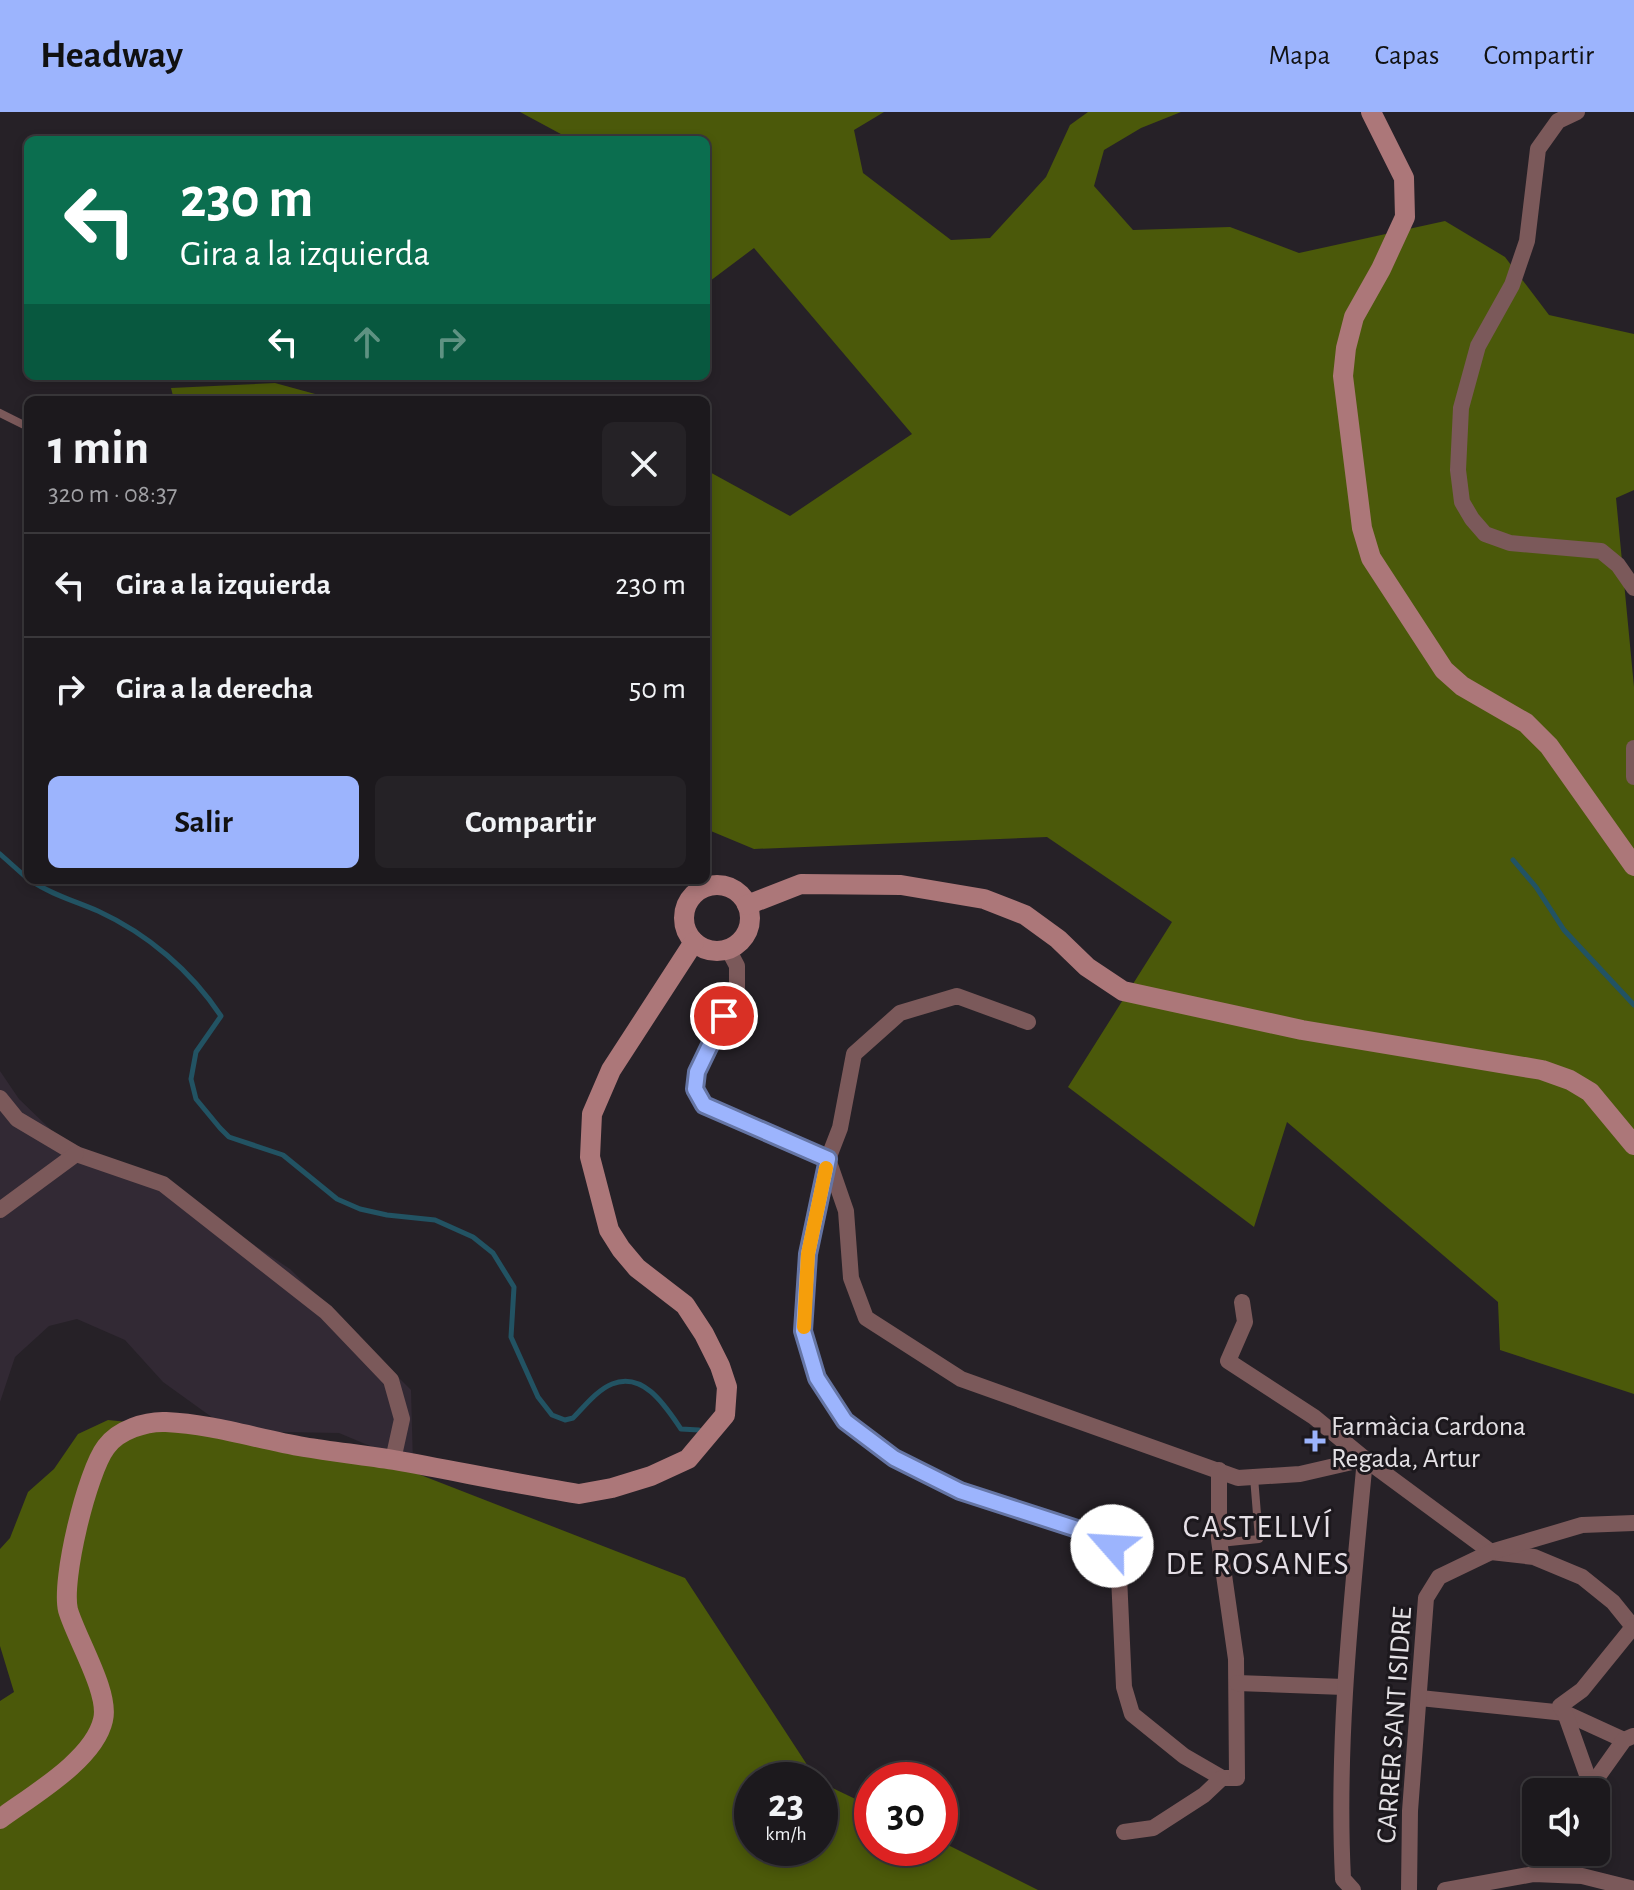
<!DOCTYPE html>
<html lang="es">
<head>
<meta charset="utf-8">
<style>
	:root { --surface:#1c191d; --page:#252226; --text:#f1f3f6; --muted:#a0a0a4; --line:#3a383b; --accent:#9cb4fd }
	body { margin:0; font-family:"Alegreya Sans",sans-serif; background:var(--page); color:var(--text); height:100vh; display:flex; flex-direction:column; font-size:30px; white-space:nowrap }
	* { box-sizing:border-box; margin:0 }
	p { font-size:26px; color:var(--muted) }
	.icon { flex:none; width:44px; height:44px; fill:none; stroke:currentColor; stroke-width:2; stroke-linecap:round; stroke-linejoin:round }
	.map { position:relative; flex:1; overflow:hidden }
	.sheet { position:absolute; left:24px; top:284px; width:686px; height:488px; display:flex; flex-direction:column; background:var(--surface); border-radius:12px; box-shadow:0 4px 12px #0003,0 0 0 2px var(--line) }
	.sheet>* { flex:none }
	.top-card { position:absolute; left:24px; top:24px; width:686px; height:244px; border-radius:12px; box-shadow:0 4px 12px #0003,0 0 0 2px var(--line); background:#0b6e4f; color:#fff; overflow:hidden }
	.fabs { position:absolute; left:1522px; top:1666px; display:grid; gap:16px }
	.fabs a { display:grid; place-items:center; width:88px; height:88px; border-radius:12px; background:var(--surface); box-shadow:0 4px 12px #0003,0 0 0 2px var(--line); font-size:40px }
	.speed { position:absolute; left:734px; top:1650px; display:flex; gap:16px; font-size:40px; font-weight:700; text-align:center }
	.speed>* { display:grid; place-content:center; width:104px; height:104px; border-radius:50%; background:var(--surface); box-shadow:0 4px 12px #0003,0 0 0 2px var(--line); line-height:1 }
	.speed small { font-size:20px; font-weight:400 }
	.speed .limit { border:12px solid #d22; background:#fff; color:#111 }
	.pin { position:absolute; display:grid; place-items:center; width:68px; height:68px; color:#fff; margin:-34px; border:4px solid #fff; border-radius:50%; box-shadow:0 2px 8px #0007 }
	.me { position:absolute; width:88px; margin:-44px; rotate:296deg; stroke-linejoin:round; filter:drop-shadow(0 0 6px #0008) }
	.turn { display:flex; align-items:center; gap:28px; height:168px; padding:0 24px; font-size:36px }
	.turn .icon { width:104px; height:104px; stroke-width:2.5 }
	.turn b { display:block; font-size:56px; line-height:68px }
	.lanes { display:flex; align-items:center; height:76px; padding:0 24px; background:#0003; justify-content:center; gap:40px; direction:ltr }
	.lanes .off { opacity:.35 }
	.round { display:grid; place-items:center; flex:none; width:84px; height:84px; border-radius:12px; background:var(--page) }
	.head { display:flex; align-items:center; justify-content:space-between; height:136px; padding:0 24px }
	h1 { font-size:48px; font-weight:700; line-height:60px }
	.cta { display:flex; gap:16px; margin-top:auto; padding:16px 24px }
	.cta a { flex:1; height:92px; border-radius:12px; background:var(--accent); color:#111; font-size:32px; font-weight:700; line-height:92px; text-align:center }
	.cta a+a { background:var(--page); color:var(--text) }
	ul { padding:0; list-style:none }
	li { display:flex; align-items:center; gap:24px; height:104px; padding:0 24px; border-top:2px solid var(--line) }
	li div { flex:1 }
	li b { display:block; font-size:30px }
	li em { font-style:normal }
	header { display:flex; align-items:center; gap:48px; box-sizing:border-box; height:112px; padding:0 40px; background:var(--accent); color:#111 }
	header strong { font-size:38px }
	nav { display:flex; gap:44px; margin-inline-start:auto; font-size:28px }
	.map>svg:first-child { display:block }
	.built { fill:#322934 }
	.forest { fill:#4b590a }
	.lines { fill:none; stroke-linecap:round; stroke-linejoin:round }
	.stream { stroke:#225363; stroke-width:5 }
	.lane { stroke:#7b595a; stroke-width:8 }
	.street { stroke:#7b595a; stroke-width:16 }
	.secondary { stroke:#ac7779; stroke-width:20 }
	.route-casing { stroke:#6575a4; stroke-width:20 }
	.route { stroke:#9cb4fd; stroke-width:14 }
	.slow { stroke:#f59e0b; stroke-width:14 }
	.poi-dot { fill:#9cb4fd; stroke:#1c181d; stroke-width:3 }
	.labels { text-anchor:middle; stroke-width:6; stroke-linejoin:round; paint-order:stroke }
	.poi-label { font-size:28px; fill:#e3e0e4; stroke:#1c181d; text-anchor:start }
	.street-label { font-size:28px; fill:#e3e0e4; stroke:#1c181d }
	.quarter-label { font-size:32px; letter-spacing:2px; fill:#e5dfe6; stroke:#1c181d }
</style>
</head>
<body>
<header>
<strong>Headway</strong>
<nav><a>Mapa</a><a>Capas</a><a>Compartir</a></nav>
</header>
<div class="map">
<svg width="1634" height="1778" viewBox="0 0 1634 1778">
	<rect width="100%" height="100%" fill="#262127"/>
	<path class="built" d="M0 959 19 987 76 1042 163 1072 290 1157 411 1278 413 1352 339 1321 231 1319 163 1270 125 1228 77 1207 49 1214 15 1245 0 1290Z"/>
	<g class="forest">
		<path d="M520 0H884L854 18 863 61 951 128 990 126 1046 65 1070 13 1088 0H1181L1141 16 1104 38 1094 74 1133 118 1230 115 1299 141 1445 109 1505 145 1549 203 1634 222V378L1616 386 1634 575V1282L1500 1238 1498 1190 1287 1010 1254 1115 1068 975 1172 810 1047 725 754 737 706 717V358L790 404 912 322 754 136 706 172V28H572Z"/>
		<path d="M275 271 337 288H174L171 276Z"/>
		<path d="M108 1308 341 1332 685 1466 817 1668H752V1736H820V1670L872 1695V1736H940V1729L1038 1778H0V1589L14 1580 0 1534V1437L10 1426 28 1380 54 1357 78 1322Z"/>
	</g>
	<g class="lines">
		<g class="stream">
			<path d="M0 742 28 767"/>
			<path d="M1513 748 1536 775 1564 818 1634 893"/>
			<path d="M30 768C50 782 75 789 98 799 148 822 191 859 221 904L196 940 191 967 196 987 220 1016 229 1025 283 1043 337 1087 360 1097 387 1103 435 1108 473 1125 493 1141 514 1175 511 1225 538 1285 552 1303 565 1308 573 1306C584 1295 597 1278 612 1272 644 1259 666 1295 681 1317L699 1318"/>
		</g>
		<g class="lane">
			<path d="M0 301 28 315"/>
			<path d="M691 768 697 779"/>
			<path d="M1220 1431 1259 1427 1254 1365"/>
		</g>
		<g class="street">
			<path d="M1577 0 1558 9 1538 37 1527 129 1512 173 1478 234 1461 296 1458 358 1462 390 1472 407 1485 422 1510 431 1601 439 1618 453 1634 476"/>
			<path d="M1634 636V665"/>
			<path d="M728 837 737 854V876L697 960 695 977 704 993 828 1047 846 1099 851 1166 866 1206 961 1267 1238 1366 1300 1362 1365 1347"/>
			<path d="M1028 910 957 884 900 901 854 942 840 1016 828 1047 808 1142 803 1219 817 1266 845 1309 894 1346 960 1379 1105 1426 1118 1442 1124 1575 1132 1602 1184 1644 1222 1666H1237L1236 1547 1219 1428V1358"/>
			<path d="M0 986 17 1007 76 1042 163 1072 326 1200 391 1268 402 1307 393 1348"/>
			<path d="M0 1098 76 1042"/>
			<path d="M1242 1190 1245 1210 1228 1249 1314 1305 1365 1347 1491 1440 1534 1445 1582 1465 1613 1490 1634 1516"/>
			<path d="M1237 1571 1344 1575"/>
			<path d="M1420 1586 1565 1601 1624 1628"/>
			<path d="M1591 1674 1565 1601 1560 1594 1582 1578 1633 1515"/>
			<path d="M1587 1680 1624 1628 1633 1624"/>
			<path d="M1124 1720 1153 1716 1204 1683 1222 1666"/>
			<path d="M1534 1762 1548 1740"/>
			<path d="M1353 1778 1343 1767C1336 1627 1352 1487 1365 1347"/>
			<path d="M1409 1778 1410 1699 1426 1486 1439 1465 1491 1440 1582 1413 1634 1411"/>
			<path d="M1445 1778 1534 1762 1582 1764 1634 1777"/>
		</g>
		<g class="secondary">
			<path d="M1371 0 1404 66 1405 105 1381 157 1354 205 1346 236 1343 264 1362 416 1371 446 1444 558 1462 574 1526 611 1549 634 1634 754"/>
			<circle cx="717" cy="806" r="33"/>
			<path d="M747 793 801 772 901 773 984 787 1025 803 1058 827 1087 855 1123 879 1302 918 1542 958 1570 968 1590 980 1634 1033"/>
			<path d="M0 1707C31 1684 94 1648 103 1608 110 1581 76 1526 68 1498 61 1468 87 1360 106 1335 118 1318 146 1309 166 1310 212 1312 258 1327 304 1335 334 1340 364 1343 394 1348 456 1359 517 1372 579 1382L612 1376 651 1364 688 1347 725 1303 727 1275 720 1254 704 1222 685 1193 637 1156 621 1137 609 1118 590 1045 592 1002 611 958 694 830"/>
		</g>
	</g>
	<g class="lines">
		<g class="route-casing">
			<path id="route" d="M724 904 697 960 695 977 704 993 828 1047 808 1142 803 1219 817 1266 845 1309 894 1346 960 1379 1105 1426 1112 1434"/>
		</g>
		<use href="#route" class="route"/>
		<path class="slow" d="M804 1215 808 1142 826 1056"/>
	</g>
	<path class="poi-dot" d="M1311 1317h8v8h8v8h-8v8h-8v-8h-8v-8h8z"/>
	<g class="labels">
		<g class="poi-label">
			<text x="1331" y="1323">Farmàcia Cardona<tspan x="1331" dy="32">Regada, Artur</tspan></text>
		</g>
		<g class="street-label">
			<text transform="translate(1393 1613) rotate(-86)" y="10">CARRER SANT ISIDRE</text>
		</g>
		<g class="quarter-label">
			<text x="1258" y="1425">CASTELLVÍ<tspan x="1258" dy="37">DE ROSANES</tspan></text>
		</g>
	</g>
</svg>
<div class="fabs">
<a><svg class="icon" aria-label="sound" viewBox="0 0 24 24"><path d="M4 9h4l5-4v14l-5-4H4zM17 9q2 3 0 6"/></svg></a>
</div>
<div class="speed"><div>23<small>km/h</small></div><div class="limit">30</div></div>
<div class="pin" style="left:724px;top:904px;background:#d93025"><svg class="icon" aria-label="arrive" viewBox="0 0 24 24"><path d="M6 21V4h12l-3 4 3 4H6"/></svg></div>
<svg class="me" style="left:1112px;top:1434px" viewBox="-20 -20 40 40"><circle r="19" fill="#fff"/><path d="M0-13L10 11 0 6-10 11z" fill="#9cb4fd"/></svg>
<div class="top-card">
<div class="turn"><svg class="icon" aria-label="left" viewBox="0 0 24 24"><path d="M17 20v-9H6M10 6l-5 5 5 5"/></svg><div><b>230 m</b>Gira a la izquierda</div></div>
<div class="lanes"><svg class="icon" aria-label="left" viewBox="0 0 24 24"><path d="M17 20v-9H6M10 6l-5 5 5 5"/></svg><svg class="icon off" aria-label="ahead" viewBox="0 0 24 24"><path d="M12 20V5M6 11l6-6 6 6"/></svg><svg class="icon off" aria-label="right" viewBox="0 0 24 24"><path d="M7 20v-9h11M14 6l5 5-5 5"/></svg></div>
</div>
<section class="sheet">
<div class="head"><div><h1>1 min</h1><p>320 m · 08:37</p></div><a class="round"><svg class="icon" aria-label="close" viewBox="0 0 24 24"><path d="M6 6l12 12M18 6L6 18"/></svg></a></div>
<ul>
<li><svg class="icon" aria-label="left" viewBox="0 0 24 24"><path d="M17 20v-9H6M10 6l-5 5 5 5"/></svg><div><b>Gira a la izquierda</b></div><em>230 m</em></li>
<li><svg class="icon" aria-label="right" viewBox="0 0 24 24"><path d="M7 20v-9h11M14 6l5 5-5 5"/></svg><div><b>Gira a la derecha</b></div><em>50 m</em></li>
</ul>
<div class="cta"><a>Salir</a><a>Compartir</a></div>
</section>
</div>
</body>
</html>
